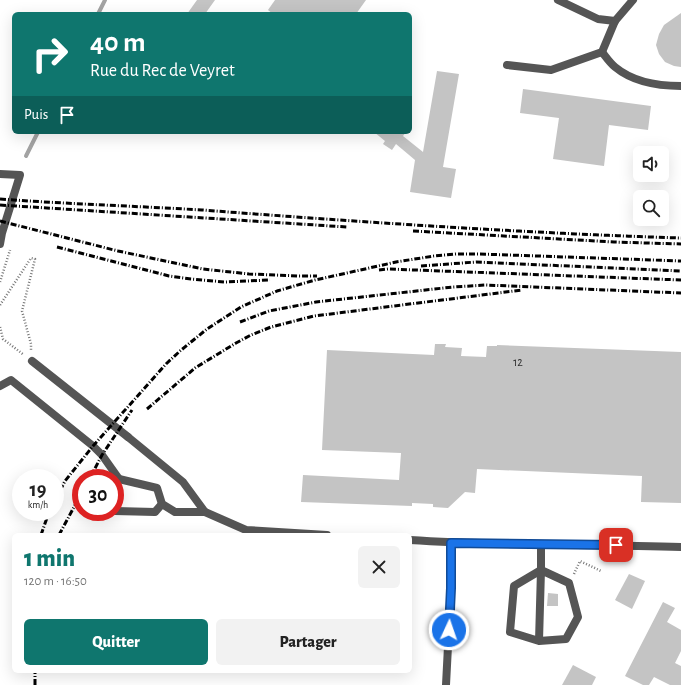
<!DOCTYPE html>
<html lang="fr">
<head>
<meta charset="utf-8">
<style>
	:root { --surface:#fff; --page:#f2f2f2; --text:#222; --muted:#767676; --accent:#0f766e }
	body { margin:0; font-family:"Alegreya Sans",sans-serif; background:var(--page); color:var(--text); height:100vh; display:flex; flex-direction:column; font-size:15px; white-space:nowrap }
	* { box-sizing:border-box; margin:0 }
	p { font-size:13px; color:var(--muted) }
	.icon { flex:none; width:22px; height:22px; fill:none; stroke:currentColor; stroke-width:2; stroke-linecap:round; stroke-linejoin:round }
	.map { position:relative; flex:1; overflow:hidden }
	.drawer { position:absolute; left:12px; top:533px; width:400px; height:140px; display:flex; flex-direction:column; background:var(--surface); border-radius:6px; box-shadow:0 4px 16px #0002 }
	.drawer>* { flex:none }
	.guide { position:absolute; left:12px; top:12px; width:400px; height:122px; border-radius:6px; box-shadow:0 4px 16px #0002; background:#0f766e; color:#fff; overflow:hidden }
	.fabs { position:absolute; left:633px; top:146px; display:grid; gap:8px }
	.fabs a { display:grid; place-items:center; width:36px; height:36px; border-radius:6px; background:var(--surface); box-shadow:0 4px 16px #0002; font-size:20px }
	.speed { position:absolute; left:12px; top:469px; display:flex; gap:8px; font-size:20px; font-weight:700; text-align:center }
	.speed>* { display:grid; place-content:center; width:52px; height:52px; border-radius:50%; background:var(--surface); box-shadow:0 4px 16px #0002; line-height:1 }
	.speed small { font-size:10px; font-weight:400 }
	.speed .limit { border:6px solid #d22; background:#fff; color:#111 }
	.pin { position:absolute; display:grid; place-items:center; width:34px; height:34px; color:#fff; margin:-17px; border-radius:8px; box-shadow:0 2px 6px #0006 }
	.me { position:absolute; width:44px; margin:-22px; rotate:3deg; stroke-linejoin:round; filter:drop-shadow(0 0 3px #0008) }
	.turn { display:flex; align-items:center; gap:14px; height:84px; padding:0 12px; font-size:18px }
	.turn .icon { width:52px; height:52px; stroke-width:2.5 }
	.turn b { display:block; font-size:28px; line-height:34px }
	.then { display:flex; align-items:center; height:38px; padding:0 12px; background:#0003; gap:8px; font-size:15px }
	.round { display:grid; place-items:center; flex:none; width:42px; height:42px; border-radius:6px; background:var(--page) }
	.overview { display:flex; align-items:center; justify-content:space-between; height:68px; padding:0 12px }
	h1 { font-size:24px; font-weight:800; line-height:30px; color:var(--accent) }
	.cta { display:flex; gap:8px; margin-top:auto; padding:8px 12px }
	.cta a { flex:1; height:46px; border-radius:6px; background:var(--accent); color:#fff; font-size:16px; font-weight:800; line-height:46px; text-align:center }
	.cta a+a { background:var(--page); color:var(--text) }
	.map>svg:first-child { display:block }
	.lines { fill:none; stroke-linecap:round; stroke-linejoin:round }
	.stream { stroke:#a3a3a3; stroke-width:4 }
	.building { fill:#c4c4c4 }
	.path { stroke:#777; stroke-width:2.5; stroke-dasharray:1 2; stroke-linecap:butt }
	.service { stroke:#555; stroke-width:8 }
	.minor { stroke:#555; stroke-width:8 }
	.rail { stroke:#000; stroke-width:3; stroke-dasharray:6 2 1 2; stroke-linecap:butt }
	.route-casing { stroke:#114b97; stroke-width:10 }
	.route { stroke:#1a73e8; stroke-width:7 }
	.labels { text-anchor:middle; stroke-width:4; stroke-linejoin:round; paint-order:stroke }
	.number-label { font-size:12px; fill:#313131 }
</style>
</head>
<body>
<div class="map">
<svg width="681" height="685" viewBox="0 0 681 685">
	<rect width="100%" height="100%" fill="#fff"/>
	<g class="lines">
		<g class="stream">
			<path d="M98 14 105 0"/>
			<path d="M26 156 38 132"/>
		</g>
	</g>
	<g class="building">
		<path d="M197 0H215L205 14H187Z"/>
		<path d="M275 0H366L356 14H273L268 10Z"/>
		<path d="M681 13V67L674 66 665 62 659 54 656 45 659 34 664 25Z"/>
		<path d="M437 71 459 74 443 167 456 169 451 198 410 192 415 160 396 144 392 150 383 144 385 141 374 132H406L403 136 423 152Z"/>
		<path d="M523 89 651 106 648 130 609 125 604 166 553 159 559 118 520 113Z"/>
		<path d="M435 344H446L445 347 462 348 461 356 486 357 487 346H497V345L681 352V503L641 502 642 476 477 469 475 493 465 492 448 508 433 507V504L412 503V506L301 502 303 475 399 480 401 453 322 450 327 350 434 355Z"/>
		<path d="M629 574 645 581 632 609 615 600Z"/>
		<path d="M548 593 558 594V606H547Z"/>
		<path d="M663 602 675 608 667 622 681 630V651L675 663 681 666V685H670L654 677 649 685H643L625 676Z"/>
		<path d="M573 665 596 677 592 685H562Z"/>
	</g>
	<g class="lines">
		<g class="path">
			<path d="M0 282 10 250"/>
			<path d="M0 305 31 258 35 259 22 311 31 344V351"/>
			<path d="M0 327 3 339 24 355"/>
			<path d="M574 574 580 561 601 571"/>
		</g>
		<g class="service">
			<path d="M558 0 598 19 615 21"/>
			<path d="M602 52C606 57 610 63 615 67 633 82 658 86 681 86"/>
			<path d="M507 65 551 70 602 52 615 21 633 0"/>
			<path d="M32 361 128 437"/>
			<path d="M0 386 11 380 93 446 102 455 119 479"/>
			<path d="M115 487 119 479 157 488 162 504 175 512H205"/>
			<path d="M115 511 155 512 162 504"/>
			<path d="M539 641 541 570 569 583 578 617 566 639 539 641 510 632 514 586 541 570V544"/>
		</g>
		<g class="minor">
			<path d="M0 174 20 175 2 233 0 244"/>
			<path d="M128 437 183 482 205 512 246 530 327 535"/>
			<path d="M410 540C500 546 591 544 681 547"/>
			<path d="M446 685 451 588V543"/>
		</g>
		<g class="rail">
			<path d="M0 199C67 204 135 206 202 210 361 222 521 233 681 238"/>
			<path d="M0 205 347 227"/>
			<path d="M0 221 118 251 203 269 249 274 299 276H317"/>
			<path d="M413 231 614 242 681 244"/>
			<path d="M57 247 169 276 191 279 225 282 270 280"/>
			<path d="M421 266 476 262 681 271"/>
			<path d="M379 270 388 269 681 280"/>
			<path d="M240 322 269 311 316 302 453 287 486 285 681 293"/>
			<path d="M147 409 195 368 236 343 251 335 271 327 314 316 522 290"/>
			<path d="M90 478 102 455 132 410"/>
			<path d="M55 500 65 481 93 446 166 364 180 351 207 329 241 307 277 291 315 280 347 273 396 262 434 256 456 254H480L681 261"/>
			<path d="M41 535 49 512"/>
			<path d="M59 535 81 494"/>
			<path d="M35 685V671"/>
		</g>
	</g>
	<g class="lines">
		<g class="route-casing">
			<path id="route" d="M449 630 451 588V543L616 545"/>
		</g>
		<use href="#route" class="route"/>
	</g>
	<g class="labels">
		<g class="number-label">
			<text x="518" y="366">12</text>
		</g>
	</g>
</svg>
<div class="fabs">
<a><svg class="icon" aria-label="sound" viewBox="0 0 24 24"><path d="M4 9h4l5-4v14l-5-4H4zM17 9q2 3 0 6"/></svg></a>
<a><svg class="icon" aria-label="search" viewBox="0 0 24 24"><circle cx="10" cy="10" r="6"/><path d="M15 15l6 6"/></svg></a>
</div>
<div class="speed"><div>19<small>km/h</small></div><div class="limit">30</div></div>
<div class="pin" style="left:616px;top:545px;background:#d93025"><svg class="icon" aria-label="arrive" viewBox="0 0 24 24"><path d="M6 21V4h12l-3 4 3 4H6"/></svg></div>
<svg class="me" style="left:449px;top:630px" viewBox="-20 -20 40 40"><circle r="17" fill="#1a73e8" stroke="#fff" stroke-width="3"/><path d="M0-11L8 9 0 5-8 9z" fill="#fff"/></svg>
<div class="guide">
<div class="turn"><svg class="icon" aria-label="right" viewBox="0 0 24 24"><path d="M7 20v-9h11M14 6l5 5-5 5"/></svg><div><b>40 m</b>Rue du Rec de Veyret</div></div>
<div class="then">Puis<svg class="icon" aria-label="arrive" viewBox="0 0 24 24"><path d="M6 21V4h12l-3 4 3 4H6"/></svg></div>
</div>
<section class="drawer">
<div class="overview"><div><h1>1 min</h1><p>120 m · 16:50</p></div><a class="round"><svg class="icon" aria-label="close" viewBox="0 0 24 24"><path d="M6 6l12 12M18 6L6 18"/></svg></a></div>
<div class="cta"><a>Quitter</a><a>Partager</a></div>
</section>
</div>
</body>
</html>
